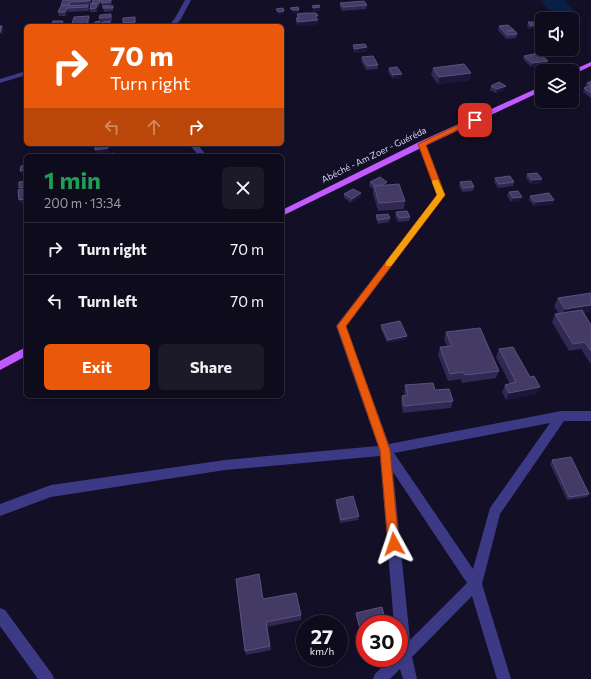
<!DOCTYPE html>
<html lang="en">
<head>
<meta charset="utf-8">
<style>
	:root { --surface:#0e0b1c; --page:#1c1929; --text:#f1f3f6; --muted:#9b9ba3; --line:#2e2b3b; --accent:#ea580c }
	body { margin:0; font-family:Commissioner,sans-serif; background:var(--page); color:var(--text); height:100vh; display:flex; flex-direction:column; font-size:15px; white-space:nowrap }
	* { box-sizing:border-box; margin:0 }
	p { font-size:13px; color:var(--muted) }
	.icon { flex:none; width:22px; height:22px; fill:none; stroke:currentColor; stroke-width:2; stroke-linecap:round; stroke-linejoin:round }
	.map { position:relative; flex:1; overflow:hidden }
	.side { position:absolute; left:24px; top:154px; width:260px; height:244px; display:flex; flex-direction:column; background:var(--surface); border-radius:6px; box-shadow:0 2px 6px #0003,0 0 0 1px var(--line) }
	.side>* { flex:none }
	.hud { position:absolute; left:24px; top:24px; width:260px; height:122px; border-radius:6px; box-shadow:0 2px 6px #0003,0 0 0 1px var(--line); background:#ea580c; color:#fff; overflow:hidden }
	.controls { position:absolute; left:535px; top:12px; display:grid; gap:8px }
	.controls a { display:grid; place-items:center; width:44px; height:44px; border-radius:6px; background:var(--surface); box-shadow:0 2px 6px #0003,0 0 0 1px var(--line); font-size:20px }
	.speed { position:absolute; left:296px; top:615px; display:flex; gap:8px; font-size:20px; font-weight:700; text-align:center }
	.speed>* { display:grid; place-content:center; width:52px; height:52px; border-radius:50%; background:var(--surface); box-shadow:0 2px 6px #0003,0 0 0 1px var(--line); line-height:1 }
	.speed small { font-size:10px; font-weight:400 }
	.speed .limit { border:6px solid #d22; background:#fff; color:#111 }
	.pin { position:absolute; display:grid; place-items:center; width:34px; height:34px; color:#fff; margin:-17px; border-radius:8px; box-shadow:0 2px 6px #0006 }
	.me { position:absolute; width:44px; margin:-22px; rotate:355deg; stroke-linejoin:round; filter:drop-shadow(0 0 3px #0008) }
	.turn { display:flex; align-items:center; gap:14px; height:84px; padding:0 20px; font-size:18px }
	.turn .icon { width:52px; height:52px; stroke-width:2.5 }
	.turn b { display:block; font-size:28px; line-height:34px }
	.lanes { display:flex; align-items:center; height:38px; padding:0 20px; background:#0003; justify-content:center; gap:20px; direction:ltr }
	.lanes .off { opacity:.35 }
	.round { display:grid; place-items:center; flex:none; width:42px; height:42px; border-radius:6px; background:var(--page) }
	.head { display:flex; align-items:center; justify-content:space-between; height:68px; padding:0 20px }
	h1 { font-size:24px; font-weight:700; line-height:30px; color:#1e9e55 }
	.cta { display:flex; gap:8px; margin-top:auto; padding:8px 20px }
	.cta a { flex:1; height:46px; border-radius:6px; background:var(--accent); color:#fff; font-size:16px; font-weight:700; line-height:46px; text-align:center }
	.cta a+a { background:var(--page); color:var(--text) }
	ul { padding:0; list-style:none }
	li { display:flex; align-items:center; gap:12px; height:52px; padding:0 20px; border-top:1px solid var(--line) }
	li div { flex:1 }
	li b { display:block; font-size:15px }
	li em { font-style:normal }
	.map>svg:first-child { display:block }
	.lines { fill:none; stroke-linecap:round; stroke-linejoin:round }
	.river { fill:#0a1f44; fill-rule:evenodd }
	.minor { fill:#3d3a85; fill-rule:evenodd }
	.major { fill:#c25bff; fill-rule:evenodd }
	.wall { fill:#312854 }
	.shaded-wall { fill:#1d163a }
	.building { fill:#433a66; stroke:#5a527e }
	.route { fill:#ea580c; stroke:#983908 }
	.slow { fill:#f59e0b }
	.labels { text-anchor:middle; stroke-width:4; stroke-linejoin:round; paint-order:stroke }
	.far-street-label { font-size:9px; fill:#d9d4ff; stroke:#130f26 }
</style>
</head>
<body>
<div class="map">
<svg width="591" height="679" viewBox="0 0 591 679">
	<rect width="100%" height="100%" fill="#130f26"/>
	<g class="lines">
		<path class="river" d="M540 0H564L582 19 578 24 572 26V19H557Z"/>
		<g class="minor">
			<path d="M185 0H191L181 19 175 26H169L175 18Z"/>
			<path d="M26 71V75L0 83V79Z"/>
			<path d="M419 142H422L426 144 445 195 346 327 389 444 561 411H591V421H564L500 514 482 584 511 679H497L472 596 412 657 417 679H403L400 669 390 679H373L375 674 391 658H399V624H394L380 456 225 470 51 497 0 516V504L51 485 225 460 378 446 336 326 437 195 418 144ZM550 423 490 508 473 569 394 453ZM393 472 467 583 410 640Z"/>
			<path d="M189 144H197L207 156H199Z"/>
			<path d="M0 608 5 610 52 674 54 679H38L0 626Z"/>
		</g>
		<g class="major">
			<path d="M591 62V66L572 75 571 71Z"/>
			<path d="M542 86V91L425 146 282 216V210L419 142Z"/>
			<path d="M26 347V356L0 370V361Z"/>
		</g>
	</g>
	<g class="wall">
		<path d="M63 0 92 2 100 0 101 3 99 7H98L97 12H90V9L91 5H88L89 9V11L68 12 66 16H59L58 12 62 6 61 5Z"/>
		<path d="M101 0 112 3 111 6 113 9V11L104 12 103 8 109 6H102L101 3Z"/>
		<path d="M340 3 367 5 366 9 342 11 340 7Z"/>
		<path d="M111 14 112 18V21H100L99 18Z"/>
		<path d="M297 14 317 20 318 24 298 26 296 22V18H297Z"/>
		<path d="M135 17 136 25 124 26 123 23Z"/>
		<path d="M90 20 89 26H73L72 24Z"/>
		<path d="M100 21 101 26H95V25Z"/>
		<path d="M110 21 111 26H103L102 24Z"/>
		<path d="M528 22 537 25 536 28 530 29 527 26Z"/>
		<path d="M499 26 514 30 513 31 517 34 516 38 506 39 498 30Z"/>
		<path d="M353 45 367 47V51L355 53 353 49Z"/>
		<path d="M524 56 548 61 546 65 531 67 523 59Z"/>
		<path d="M362 57 378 65V69L366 70 361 61Z"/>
		<path d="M389 68 402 74 401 78 393 79 388 72Z"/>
		<path d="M433 68 471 73 470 80 438 84 431 75Z"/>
		<path d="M591 81V98L583 92 584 88H587L585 86 587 83Z"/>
		<path d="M491 86 504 90 496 93 490 90Z"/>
		<path d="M527 174 542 179 541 183 531 184 526 178Z"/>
		<path d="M495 178 514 182 513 186 498 188 494 182Z"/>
		<path d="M370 182H387V185L405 201 404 209 378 211 373 194V189L369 186Z"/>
		<path d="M460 182 474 187 473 191 462 192 459 186Z"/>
		<path d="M509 192 521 201 511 202 507 196Z"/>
		<path d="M344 194 361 197 351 203 344 198Z"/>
		<path d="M530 196 554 200 553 204 534 206 529 200Z"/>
		<path d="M396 212 410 217 409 221 398 222 395 216Z"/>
		<path d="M376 215 390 218 389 222 378 224 376 219Z"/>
		<path d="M591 293V311L583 313 591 325V363H590L581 349 569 351 552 322 555 314H559L554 306 558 298Z"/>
		<path d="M381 325 407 336 406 339 387 343 381 329Z"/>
		<path d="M446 332 499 371 496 378 462 383 461 379 448 381 438 355 440 347H447L444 339Z"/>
		<path d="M499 349 536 394 506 400 502 392 505 385 510 384 496 357Z"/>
		<path d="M405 385 453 401 451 408 403 413 401 403 402 396 404 395V393Z"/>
		<path d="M552 460 589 494 587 497 567 500 550 464Z"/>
		<path d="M336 500 359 516 358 520 340 523 336 503Z"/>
		<path d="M263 599 301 615V620L267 627 271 650 246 655 245 651Z"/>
		<path d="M356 613 365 624V634L361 635 356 615Z"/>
	</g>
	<g class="shaded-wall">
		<path d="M100 0 101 3 99 7V3Z"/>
		<path d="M97 4 98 8 97 12 96 8Z"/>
		<path d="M320 7V11L313 12V8Z"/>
		<path d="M67 8 68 12 66 16 65 12Z"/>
		<path d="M292 10H299V13L292 14Z"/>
		<path d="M284 11V14L278 15V12Z"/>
		<path d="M89 16 90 20 89 26H88Z"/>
		<path d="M318 20V24L298 26V22Z"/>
		<path d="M63 21 64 24 63 26H61Z"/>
		<path d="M537 25 536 28 530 29 531 26Z"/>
		<path d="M2 26 4 29 2 37 0 33Z"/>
		<path d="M367 47V51L355 53V49Z"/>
		<path d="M548 61 546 65 531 67 532 63Z"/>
		<path d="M471 73 470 80 438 84 439 77Z"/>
		<path d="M402 74 401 78 393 79V75Z"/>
		<path d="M506 86 504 90 496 93 497 89Z"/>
		<path d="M107 144 109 152 96 154 95 150Z"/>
		<path d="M26 170V174L22 175 20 171Z"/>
		<path d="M542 179 541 183 531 184 532 180Z"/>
		<path d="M387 182V186L377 187Z"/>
		<path d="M26 187V191L21 192 19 188Z"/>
		<path d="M361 193V197L351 203 352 199Z"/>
		<path d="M522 197 521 201 511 202 513 198Z"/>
		<path d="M26 199V203L21 204 19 200Z"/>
		<path d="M554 200 553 204 534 206 535 202Z"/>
		<path d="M591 305V311L561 317 565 309Z"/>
		<path d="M407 336 406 339 387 343 388 340Z"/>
		<path d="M540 387 536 394 506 400 509 393Z"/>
	</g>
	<g class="building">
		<path d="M63 0H91L90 1 70 2 69 5H61Z"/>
		<path d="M93 0H100L99 3 92 4Z"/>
		<path d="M101 0H111V2L101 3Z"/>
		<path d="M364 1 367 5 343 7 340 3Z"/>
		<path d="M91 4H97L96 8 90 9Z"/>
		<path d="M88 5V7L67 8 65 12H58L61 6Z"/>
		<path d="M319 5 320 7 313 8 312 6Z"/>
		<rect x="103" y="6" width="10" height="2"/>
		<path d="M298 7 299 10H292L290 8Z"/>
		<path d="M283 8 284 11 278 12 276 9Z"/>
		<path d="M305 13H316L318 16H315L318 20 298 22 296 18H299L297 14Z"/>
		<path d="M111 14V17L99 18 100 15Z"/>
		<path d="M89 16 87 25 81 26 82 23 72 24 74 17Z"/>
		<path d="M135 17V22L123 23V18Z"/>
		<path d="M53 21H63L61 26H51Z"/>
		<path d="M100 21V24L95 25V22Z"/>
		<path d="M110 21V23L102 24V22Z"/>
		<path d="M528 22H533L537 25 531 26Z"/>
		<path d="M508 25 514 30 507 31H515L517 34 507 35 499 26Z"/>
		<path d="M0 26H2L0 33Z"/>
		<path d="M365 44 367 47 355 49 353 45Z"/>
		<path d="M539 53 548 61 532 63 524 56Z"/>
		<path d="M373 56 378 65 367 66 362 57Z"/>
		<path d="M464 64 471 73 439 77 433 68Z"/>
		<path d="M397 67 402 74 393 75 389 68Z"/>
		<path d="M591 81V86L587 83Z"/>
		<path d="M499 82 506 86 497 89 491 86Z"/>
		<path d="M591 86V93L584 88Z"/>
		<path d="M107 144 108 148 95 150V146Z"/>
		<path d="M113 153V156H97Z"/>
		<path d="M26 165V170L20 171 21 166Z"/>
		<path d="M537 173 542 179 532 180 527 174Z"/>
		<path d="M510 176 514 182 499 184 495 178Z"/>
		<path d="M380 177 387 182 380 186H375L370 182Z"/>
		<path d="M26 181V187L19 188V182Z"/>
		<path d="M471 181 474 187 463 188 460 182Z"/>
		<path d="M399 184 405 201 379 203 374 186Z"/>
		<path d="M26 189V199L19 200 18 190Z"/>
		<path d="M353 189 361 193 352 199 344 194Z"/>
		<path d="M518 191 522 197 513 198 509 192Z"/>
		<path d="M549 193 554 200 535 202 530 196Z"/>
		<path d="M407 211 410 217 399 218 396 212Z"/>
		<path d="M388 214 390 218 378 220 376 215Z"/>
		<path d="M591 293V305L565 309 558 298Z"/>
		<path d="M582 310 591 325V351L585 342 573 344 555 314Z"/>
		<path d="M400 321 407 336 388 340 381 325Z"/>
		<path d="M480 328 499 371 465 375 463 372 450 374 440 347 452 346 446 332Z"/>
		<path d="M513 347 530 377 534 376 540 387 509 393 505 385 516 382 499 349Z"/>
		<path d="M433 383 435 390 449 389 453 401 404 406 402 396 408 395 405 385Z"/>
		<path d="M571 457 589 494 569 497 552 460Z"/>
		<path d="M353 496 359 516 341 520 336 500Z"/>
		<path d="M259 574 263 599 296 593 301 615 266 622 270 646 245 651 236 579Z"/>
		<path d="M382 607 386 624H365V632L361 633 356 613Z"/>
	</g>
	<path class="route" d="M473 118 478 120 426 145 445 195 346 326 390 450 399 544 398 548 394 550 390 548 388 544 380 450 337 326 437 195 418 144Z"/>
	<path class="slow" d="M433 180H438L445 195 391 266H386V262L437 195 432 182Z"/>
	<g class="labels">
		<g class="far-street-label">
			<text transform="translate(374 155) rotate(-26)" y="3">Abéché - Am Zoer - Guéréda</text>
		</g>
	</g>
</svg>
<div class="controls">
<a><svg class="icon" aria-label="sound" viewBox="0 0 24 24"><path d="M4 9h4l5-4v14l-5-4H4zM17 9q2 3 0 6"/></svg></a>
<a><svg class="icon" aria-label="layers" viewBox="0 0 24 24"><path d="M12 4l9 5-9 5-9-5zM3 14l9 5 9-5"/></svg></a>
</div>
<div class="speed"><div>27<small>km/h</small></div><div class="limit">30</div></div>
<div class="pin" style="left:475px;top:120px;background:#d93025"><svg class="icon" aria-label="arrive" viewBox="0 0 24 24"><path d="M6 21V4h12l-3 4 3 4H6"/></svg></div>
<svg class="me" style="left:394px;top:544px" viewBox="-20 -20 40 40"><path d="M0-17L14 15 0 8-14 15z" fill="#ea580c" stroke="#fff" stroke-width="4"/></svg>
<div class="hud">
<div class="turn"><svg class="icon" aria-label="right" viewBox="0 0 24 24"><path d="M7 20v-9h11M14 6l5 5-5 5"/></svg><div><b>70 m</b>Turn right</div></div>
<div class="lanes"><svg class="icon off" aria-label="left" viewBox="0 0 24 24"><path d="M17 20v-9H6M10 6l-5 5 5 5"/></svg><svg class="icon off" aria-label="ahead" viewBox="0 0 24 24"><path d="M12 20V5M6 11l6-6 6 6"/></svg><svg class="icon" aria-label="right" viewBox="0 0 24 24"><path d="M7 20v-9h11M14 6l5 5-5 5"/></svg></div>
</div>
<section class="side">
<div class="head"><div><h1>1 min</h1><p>200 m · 13:34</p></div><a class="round"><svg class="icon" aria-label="close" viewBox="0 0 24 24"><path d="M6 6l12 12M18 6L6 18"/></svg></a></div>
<ul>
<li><svg class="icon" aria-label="right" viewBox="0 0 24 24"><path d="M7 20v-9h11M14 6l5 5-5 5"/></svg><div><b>Turn right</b></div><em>70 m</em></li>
<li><svg class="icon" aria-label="left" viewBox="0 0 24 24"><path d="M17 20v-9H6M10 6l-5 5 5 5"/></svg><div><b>Turn left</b></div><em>70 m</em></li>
</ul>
<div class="cta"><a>Exit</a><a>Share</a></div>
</section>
</div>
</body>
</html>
